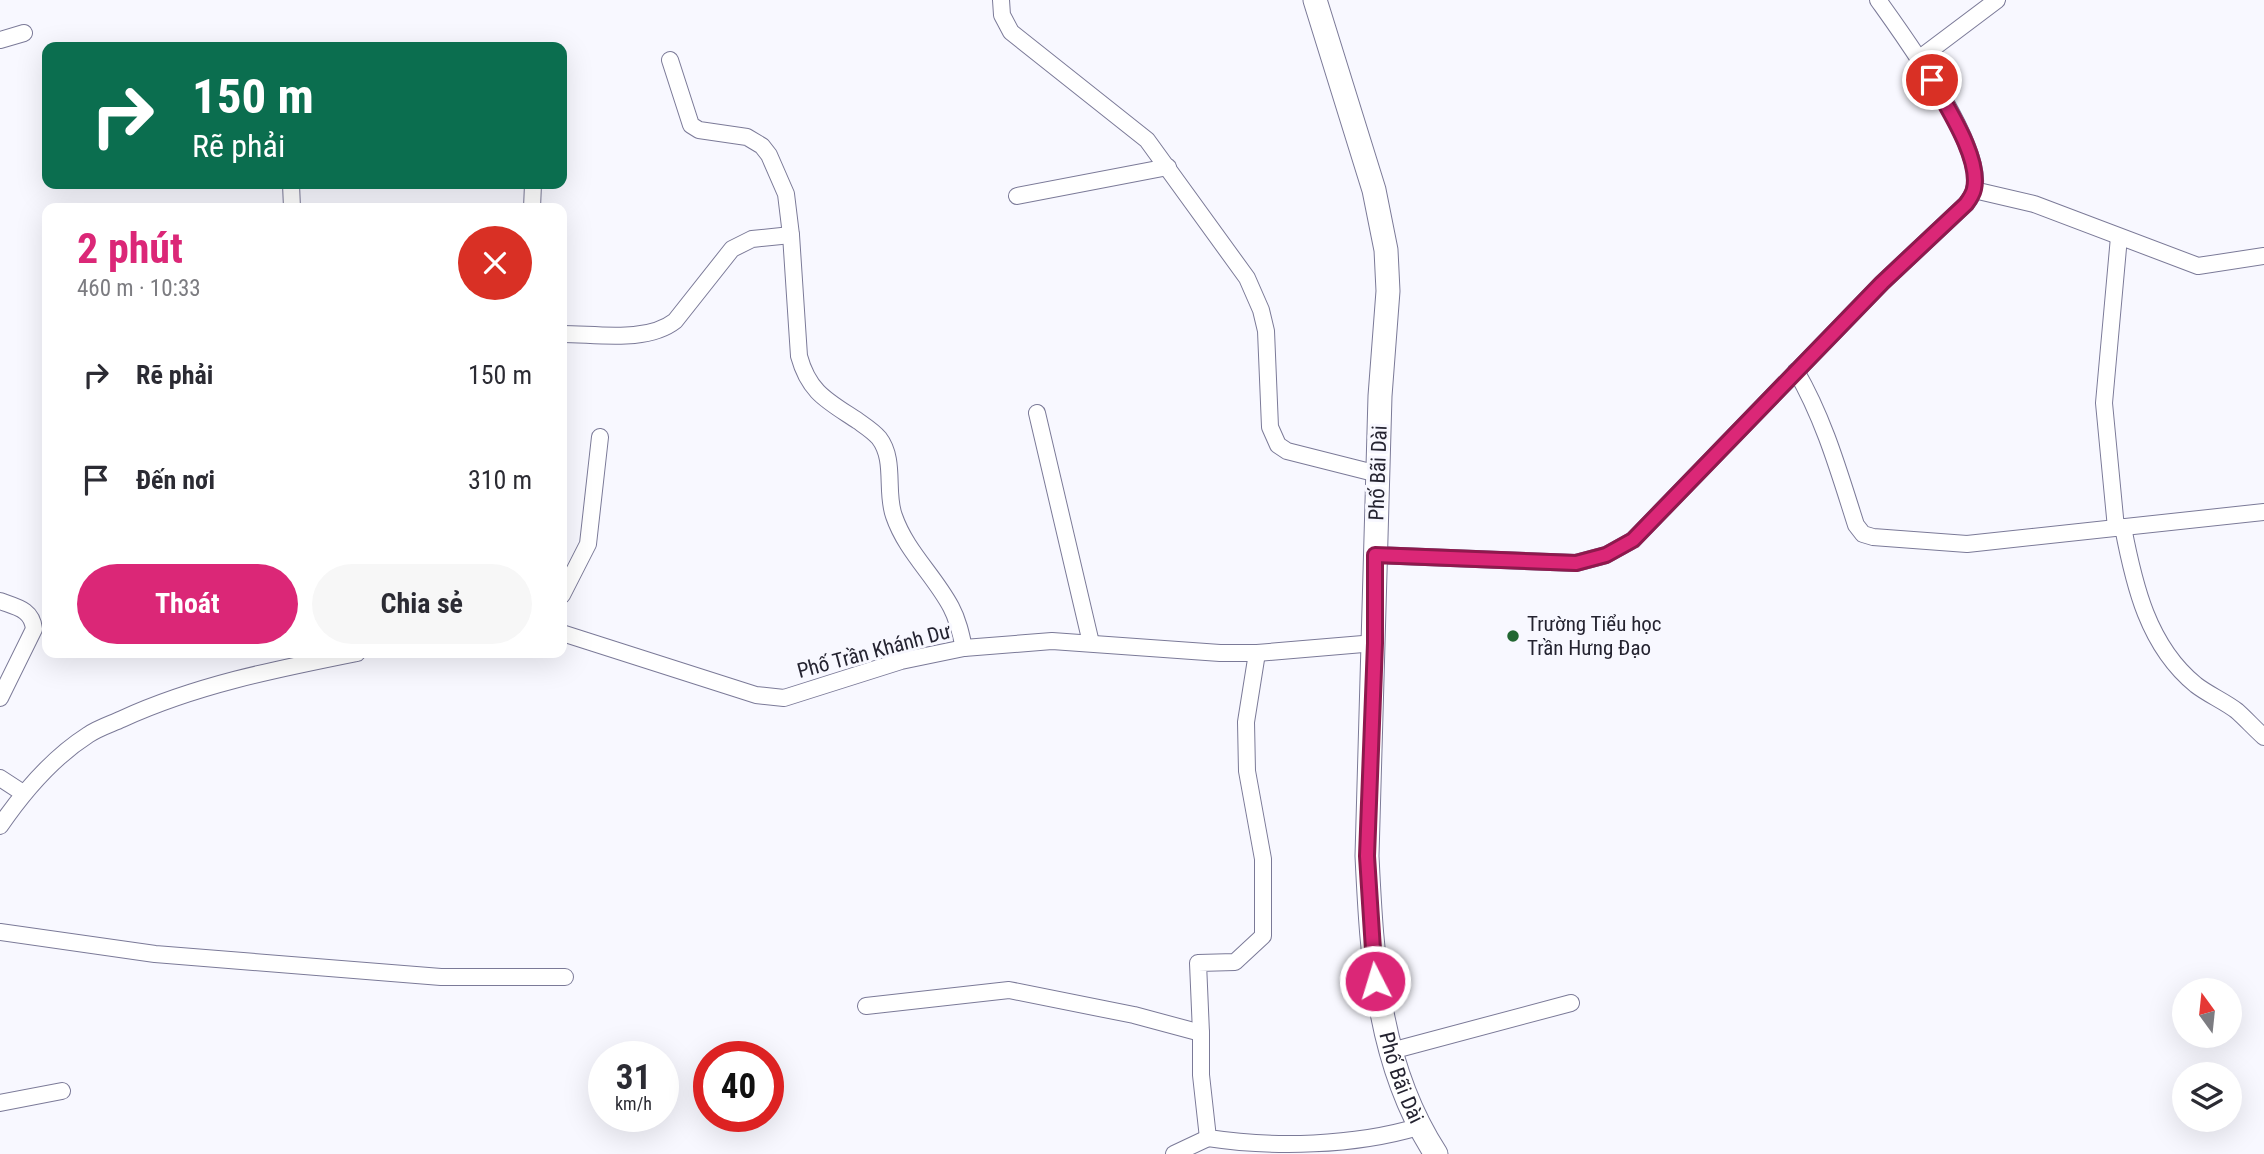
<!DOCTYPE html>
<html lang="vi">
<head>
<meta charset="utf-8">
<style>
	:root { --surface:#fff; --page:#f7f7f7; --text:#2b2b33; --muted:#7c7c81; --accent:#db2777 }
	body { margin:0; font-family:"Roboto Condensed",sans-serif; background:var(--page); color:var(--text); height:100vh; display:flex; flex-direction:column; font-size:26px; white-space:nowrap }
	* { box-sizing:border-box; margin:0 }
	p { font-size:23px; color:var(--muted) }
	.icon { flex:none; width:38px; height:38px; fill:none; stroke:currentColor; stroke-width:2; stroke-linecap:round; stroke-linejoin:round }
	.map { position:relative; flex:1; overflow:hidden }
	.details { position:absolute; left:42px; top:203px; width:525px; height:455px; display:flex; flex-direction:column; background:var(--surface); border-radius:14px; box-shadow:0 7px 28px #0002 }
	.details>* { flex:none }
	.guide { position:absolute; left:42px; top:42px; width:525px; height:147px; border-radius:14px; box-shadow:0 7px 28px #0002; background:#0b6e4f; color:#fff; overflow:hidden }
	.needle { width:46px; rotate:345deg }
	.buttons { position:absolute; left:2172px; top:978px; display:grid; gap:14px }
	.buttons a { display:grid; place-items:center; width:70px; height:70px; border-radius:50%; background:var(--surface); box-shadow:0 7px 28px #0002; font-size:35px }
	.speed { position:absolute; left:588px; top:1041px; display:flex; gap:14px; font-size:35px; font-weight:700; text-align:center }
	.speed>* { display:grid; place-content:center; width:91px; height:91px; border-radius:50%; background:var(--surface); box-shadow:0 7px 28px #0002; line-height:1 }
	.speed small { font-size:18px; font-weight:400 }
	.speed .limit { border:10px solid #d22; background:#fff; color:#111 }
	.pin { position:absolute; display:grid; place-items:center; width:60px; height:60px; color:#fff; margin:-30px; border:4px solid #fff; border-radius:50%; box-shadow:0 2px 7px #0007 }
	.me { position:absolute; width:77px; margin:-38px; rotate:355deg; stroke-linejoin:round; filter:drop-shadow(0 0 5px #0008) }
	.turn { display:flex; align-items:center; gap:24px; height:147px; padding:0 35px; font-size:32px }
	.turn .icon { width:91px; height:91px; stroke-width:2.5 }
	.turn b { display:block; font-size:49px; line-height:60px }
	.round { display:grid; place-items:center; flex:none; width:74px; height:74px; border-radius:37px; background:var(--page) }
	.head { display:flex; align-items:center; justify-content:space-between; height:119px; padding:0 35px }
	h1 { font-size:42px; font-weight:700; line-height:52px; color:var(--accent) }
	.action { display:flex; gap:14px; margin-top:auto; padding:14px 35px }
	.action a { flex:1; height:80px; border-radius:42px; background:var(--accent); color:#fff; font-size:28px; font-weight:700; line-height:80px; text-align:center }
	.action a+a { background:var(--page); color:var(--text) }
	ul { padding:0; list-style:none }
	li { display:flex; align-items:center; gap:21px; height:105px; padding:0 35px }
	li div { flex:1 }
	li b { display:block; font-size:26px }
	li em { font-style:normal }
	.map>svg:first-child { display:block }
	.lines { fill:none; stroke-linecap:round; stroke-linejoin:round }
	.street-casing { stroke:#7b7a98; stroke-width:18 }
	.secondary-casing { stroke:#7b7a98; stroke-width:25 }
	.street { stroke:#fff; stroke-width:16 }
	.secondary { stroke:#fff; stroke-width:23 }
	.route-casing { stroke:#8e194d; stroke-width:18 }
	.route { stroke:#db2777; stroke-width:12 }
	.poi-dot { fill:#226732; stroke:#f8f8ff; stroke-width:2.5 }
	.labels { text-anchor:middle; stroke-width:6; stroke-linejoin:round; paint-order:stroke }
	.street-label { font-size:21px; fill:#242330; stroke:#f8f8ff }
	.poi-label { font-size:21px; fill:#242330; stroke:#f8f8ff; text-anchor:start }
</style>
</head>
<body>
<div class="map">
<svg width="2264" height="1154" viewBox="0 0 2264 1154">
	<rect width="100%" height="100%" fill="#f8f8ff"/>
	<g class="lines">
		<g class="street-casing">
			<g id="street">
				<path d="M1001 0 1002 15 1011 32 1147 140 1247 278 1261 310 1266 331 1270 427 1278 445 1287 451 1378 474"/>
				<path d="M0 40 24 33"/>
				<path d="M1920 58 1997 0"/>
				<path d="M670 60 691 125 699 130 747 137 762 146 769 155 786 194 791 235 799 356C809 393 828 401 858 421 865 426 873 431 879 438 896 460 885 492 894 516 906 551 934 575 951 607 958 620 961 634 964 648"/>
				<path d="M291 184 292 208"/>
				<path d="M1974 190 2034 204 2198 266 2264 256"/>
				<path d="M1017 196 1168 167"/>
				<path d="M532 208 533 184"/>
				<path d="M562 334C597 334 647 343 675 321L732 249 752 239 791 235"/>
				<path d="M1796 371C1824 419 1839 472 1856 525L1863 534 1873 537 1967 544 2264 512"/>
				<path d="M1037 413 1091 643"/>
				<path d="M2123 527C2134 585 2148 646 2196 685 2209 695 2224 701 2237 711 2246 719 2255 729 2264 737"/>
				<path d="M2116 528 2104 403 2119 237"/>
				<path d="M1375 555 1576 563 1606 555 1633 540 1882 283 1966 204C1969 200 1973 195 1974 190 1986 148 1903 35 1878 0"/>
				<path d="M562 595 588 544 600 437"/>
				<path d="M0 601C16 607 32 609 34 629L0 698"/>
				<path d="M562 633 756 695 784 698 901 661 964 648 1052 641 1220 653H1257L1375 643"/>
				<path d="M0 778 23 793"/>
				<path d="M0 826C24 791 52 758 88 735 98 728 111 724 122 719 196 685 277 669 357 653"/>
				<path d="M0 932 155 954 441 977H565"/>
				<path d="M866 1006 1009 990 1134 1015 1201 1033V1075L1208 1138C1274 1148 1354 1146 1418 1127"/>
				<path d="M1201 1033 1198 963 1235 962 1263 936V859L1247 771 1246 722 1257 653"/>
				<path d="M1391 1051 1571 1003"/>
				<path d="M0 1103 62 1091"/>
				<path d="M1174 1154 1208 1138"/>
			</g>
		</g>
		<g class="secondary-casing">
			<g id="secondary">
				<path id="s1" d="M1315 0 1374 190 1386 250 1388 291 1380 396 1367 856C1372 960 1378 1065 1436 1154"/>
			</g>
		</g>
		<use href="#street" class="street"/>
		<use href="#secondary" class="secondary"/>
	</g>
	<g class="lines">
		<g class="route-casing">
			<path id="route" d="M1375 981 1367 856 1375 643V555L1576 563 1606 555 1633 540 1882 283 1966 204C1969 200 1973 194 1974 189 1981 158 1946 106 1932 80"/>
		</g>
		<use href="#route" class="route"/>
	</g>
	<circle class="poi-dot" cx="1513" cy="636" r="7"/>
	<g class="labels">
		<g class="street-label">
			<text transform="translate(1378 473) rotate(-88)" y="7">Phố Bãi Dài</text>
			<text transform="translate(874 651) rotate(-15)" y="7">Phố Trần Khánh Dư</text>
			<text dy="7" stroke="none"><textPath href="#s1" startOffset="1092">Phố Bãi Dài</textPath></text>
		</g>
		<g class="poi-label">
			<text x="1527" y="631">Trường Tiểu học<tspan x="1527" dy="24">Trần Hưng Đạo</tspan></text>
		</g>
	</g>
</svg>
<div class="buttons">
<a><svg class="needle" viewBox="-14 -14 28 28"><path d="M0-13l5 13h-10z" fill="#e53935"/><path d="M0 13l5-13h-10z" fill="#7c7c81"/></svg></a>
<a><svg class="icon" aria-label="layers" viewBox="0 0 24 24"><path d="M12 4l9 5-9 5-9-5zM3 14l9 5 9-5"/></svg></a>
</div>
<div class="speed"><div>31<small>km/h</small></div><div class="limit">40</div></div>
<div class="pin" style="left:1932px;top:80px;background:#d93025"><svg class="icon" aria-label="arrive" viewBox="0 0 24 24"><path d="M6 21V4h12l-3 4 3 4H6"/></svg></div>
<svg class="me" style="left:1375px;top:981px" viewBox="-20 -20 40 40"><circle r="17" fill="#db2777" stroke="#fff" stroke-width="3"/><path d="M0-11L8 9 0 5-8 9z" fill="#fff"/></svg>
<div class="guide">
<div class="turn"><svg class="icon" aria-label="right" viewBox="0 0 24 24"><path d="M7 20v-9h11M14 6l5 5-5 5"/></svg><div><b>150 m</b>Rẽ phải</div></div>
</div>
<section class="details">
<div class="head"><div><h1>2 phút</h1><p>460 m · 10:33</p></div><a class="round" style="background:#d93025;color:#fff"><svg class="icon" aria-label="close" viewBox="0 0 24 24"><path d="M6 6l12 12M18 6L6 18"/></svg></a></div>
<ul>
<li><svg class="icon" aria-label="right" viewBox="0 0 24 24"><path d="M7 20v-9h11M14 6l5 5-5 5"/></svg><div><b>Rẽ phải</b></div><em>150 m</em></li>
<li><svg class="icon" aria-label="arrive" viewBox="0 0 24 24"><path d="M6 21V4h12l-3 4 3 4H6"/></svg><div><b>Đến nơi</b></div><em>310 m</em></li>
</ul>
<div class="action"><a>Thoát</a><a>Chia sẻ</a></div>
</section>
</div>
</body>
</html>
